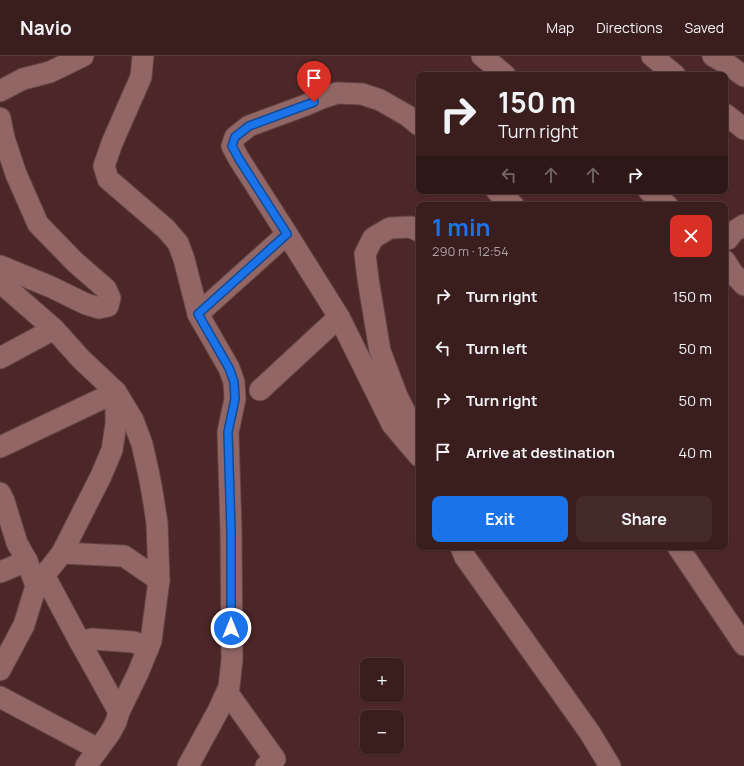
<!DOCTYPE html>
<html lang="en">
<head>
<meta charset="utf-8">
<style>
	:root { --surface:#3a1d1d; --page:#452a2a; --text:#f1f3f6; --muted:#aba2a4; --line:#543b3b; --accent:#1a73e8 }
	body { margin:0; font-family:Manrope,sans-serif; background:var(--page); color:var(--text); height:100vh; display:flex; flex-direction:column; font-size:15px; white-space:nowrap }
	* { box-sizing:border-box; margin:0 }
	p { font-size:13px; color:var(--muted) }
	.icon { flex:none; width:22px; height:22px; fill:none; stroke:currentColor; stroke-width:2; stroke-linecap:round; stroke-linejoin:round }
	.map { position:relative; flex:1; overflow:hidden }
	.sheet { position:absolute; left:416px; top:146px; width:312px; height:348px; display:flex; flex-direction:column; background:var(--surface); border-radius:8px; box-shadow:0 1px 3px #0004,0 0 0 1px var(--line) }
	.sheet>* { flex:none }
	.hud { position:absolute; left:416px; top:16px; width:312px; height:122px; border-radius:8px; box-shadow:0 1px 3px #0004,0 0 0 1px var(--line); background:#3a1d1d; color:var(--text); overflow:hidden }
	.controls { position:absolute; left:360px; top:602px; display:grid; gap:8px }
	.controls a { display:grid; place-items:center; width:44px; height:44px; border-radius:8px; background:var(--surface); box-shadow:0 1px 3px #0004,0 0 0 1px var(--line); font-size:20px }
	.pin { position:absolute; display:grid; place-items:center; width:34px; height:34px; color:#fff; margin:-41px -17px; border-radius:50% 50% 50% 0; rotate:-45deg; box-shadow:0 0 4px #0007 }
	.pin .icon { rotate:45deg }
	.me { position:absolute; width:44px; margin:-22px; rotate:0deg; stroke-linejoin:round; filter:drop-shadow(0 0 3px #0008) }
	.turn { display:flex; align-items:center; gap:14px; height:84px; padding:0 16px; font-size:18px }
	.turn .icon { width:52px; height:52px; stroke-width:2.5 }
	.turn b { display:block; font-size:28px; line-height:34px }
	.lanes { display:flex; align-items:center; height:38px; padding:0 16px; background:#0003; justify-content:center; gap:20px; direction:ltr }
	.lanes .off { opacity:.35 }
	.round { display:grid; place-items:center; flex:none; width:42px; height:42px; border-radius:8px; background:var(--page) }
	.head { display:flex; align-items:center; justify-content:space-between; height:68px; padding:0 16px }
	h1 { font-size:24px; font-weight:700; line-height:30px; color:var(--accent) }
	.button { display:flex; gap:8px; margin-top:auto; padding:8px 16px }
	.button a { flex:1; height:46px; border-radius:8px; background:var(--accent); color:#fff; font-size:16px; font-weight:700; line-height:46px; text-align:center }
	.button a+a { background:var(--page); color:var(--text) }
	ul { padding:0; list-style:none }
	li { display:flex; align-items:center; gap:12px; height:52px; padding:0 16px }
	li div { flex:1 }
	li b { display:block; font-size:15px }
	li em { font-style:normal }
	header { display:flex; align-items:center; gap:24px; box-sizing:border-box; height:56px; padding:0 20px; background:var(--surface); border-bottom:1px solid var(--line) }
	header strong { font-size:19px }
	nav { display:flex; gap:22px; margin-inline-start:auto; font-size:14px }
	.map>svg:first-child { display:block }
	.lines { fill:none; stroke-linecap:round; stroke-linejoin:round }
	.minor-casing { stroke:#634344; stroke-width:23 }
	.minor { stroke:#916665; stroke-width:21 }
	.route-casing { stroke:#114b97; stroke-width:10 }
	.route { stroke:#1a73e8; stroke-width:7 }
</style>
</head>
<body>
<header>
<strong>Navio</strong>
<nav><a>Map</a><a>Directions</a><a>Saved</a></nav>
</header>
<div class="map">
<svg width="744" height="710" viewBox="0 0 744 710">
	<rect width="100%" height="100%" fill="#4d2727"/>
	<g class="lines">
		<g class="minor-casing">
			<g id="minor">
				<path d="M143 0 141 21 112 87 104 110 108 123 166 173 178 187 184 203 198 258 229 312 234 326 235 343 228 376 231 475 232 604 229 631 218 655 188 710"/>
				<path d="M482 0 505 19"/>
				<path d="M652 0 675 19"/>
				<path d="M713 0 727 8 744 20"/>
				<path d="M0 35 23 23 50 16 83 0"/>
				<path d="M725 58 744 73"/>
				<path d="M0 62 4 82 16 118 38 168 75 206 106 233 110 242 108 250 99 252 86 248 51 231 0 210"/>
				<path d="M419 69 408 60 380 44 362 38 337 37 322 42 306 49 249 70 235 81 232 90 239 103 287 178 339 261 346 275 392 368 419 400"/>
				<path d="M497 135 513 149"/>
				<path d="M649 135 667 149"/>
				<path d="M419 175 411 171 390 172 373 182 365 198 368 223 380 295 397 340 409 364 419 381"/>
				<path d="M725 183H728L733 176 744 169"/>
				<path d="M725 205 732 216 744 229"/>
				<path d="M0 226 54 273 81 303 116 336 133 364 142 388 149 419 153 441 157 467 159 524 151 585 138 617 119 656 116 666 110 677 86 710"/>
				<path d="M198 258 287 178"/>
				<path d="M0 302 54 273"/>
				<path d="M260 334 339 261"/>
				<path d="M0 391 116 336V368L112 394 101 420 62 497 36 530 24 569 0 614"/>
				<path d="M0 437 4 445 17 487 27 505 36 530"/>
				<path d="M461 491 465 501 590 677 610 710"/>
				<path d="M678 491 744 589"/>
				<path d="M62 497 124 500 159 524"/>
				<path d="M0 516 27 505"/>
				<path d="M44 519 80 586 119 656"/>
				<path d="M80 586 92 583 134 586 148 593"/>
				<path d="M227 636 275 703 266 710"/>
				<path d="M0 641 98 693"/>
			</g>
		</g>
		<use href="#minor" class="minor"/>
	</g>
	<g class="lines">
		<g class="route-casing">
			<path id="route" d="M231 572V475L228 376 235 343 234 326 229 312 198 258 287 178 239 103 232 90 235 81 249 70 314 46"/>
		</g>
		<use href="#route" class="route"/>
	</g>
</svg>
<div class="controls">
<a>+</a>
<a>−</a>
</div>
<div class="pin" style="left:314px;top:46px;background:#d93025"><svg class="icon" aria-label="arrive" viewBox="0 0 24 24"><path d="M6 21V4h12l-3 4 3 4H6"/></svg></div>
<svg class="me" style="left:231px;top:572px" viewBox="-20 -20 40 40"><circle r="17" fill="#1a73e8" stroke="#fff" stroke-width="3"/><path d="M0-11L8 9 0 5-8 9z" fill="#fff"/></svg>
<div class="hud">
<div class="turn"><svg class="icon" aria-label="right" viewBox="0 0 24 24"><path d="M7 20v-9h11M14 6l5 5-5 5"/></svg><div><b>150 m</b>Turn right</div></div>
<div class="lanes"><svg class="icon off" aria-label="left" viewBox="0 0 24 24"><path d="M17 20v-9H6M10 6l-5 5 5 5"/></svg><svg class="icon off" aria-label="ahead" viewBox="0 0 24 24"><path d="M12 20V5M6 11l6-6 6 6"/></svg><svg class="icon off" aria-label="ahead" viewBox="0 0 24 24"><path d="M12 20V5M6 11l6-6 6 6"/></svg><svg class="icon" aria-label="right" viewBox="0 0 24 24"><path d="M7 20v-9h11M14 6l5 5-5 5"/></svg></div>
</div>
<section class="sheet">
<div class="head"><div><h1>1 min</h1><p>290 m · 12:54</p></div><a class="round" style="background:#d93025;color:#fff"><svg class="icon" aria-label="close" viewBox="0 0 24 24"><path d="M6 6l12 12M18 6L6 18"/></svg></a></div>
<ul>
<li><svg class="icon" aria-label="right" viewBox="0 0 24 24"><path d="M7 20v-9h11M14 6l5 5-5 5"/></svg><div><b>Turn right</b></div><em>150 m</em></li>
<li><svg class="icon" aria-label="left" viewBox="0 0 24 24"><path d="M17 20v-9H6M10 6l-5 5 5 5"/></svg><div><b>Turn left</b></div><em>50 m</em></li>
<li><svg class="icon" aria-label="right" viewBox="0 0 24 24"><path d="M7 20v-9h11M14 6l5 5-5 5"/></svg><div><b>Turn right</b></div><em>50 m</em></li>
<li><svg class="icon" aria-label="arrive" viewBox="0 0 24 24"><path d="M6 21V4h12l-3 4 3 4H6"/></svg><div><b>Arrive at destination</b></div><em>40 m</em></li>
</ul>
<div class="button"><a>Exit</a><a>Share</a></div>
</section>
</div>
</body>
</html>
